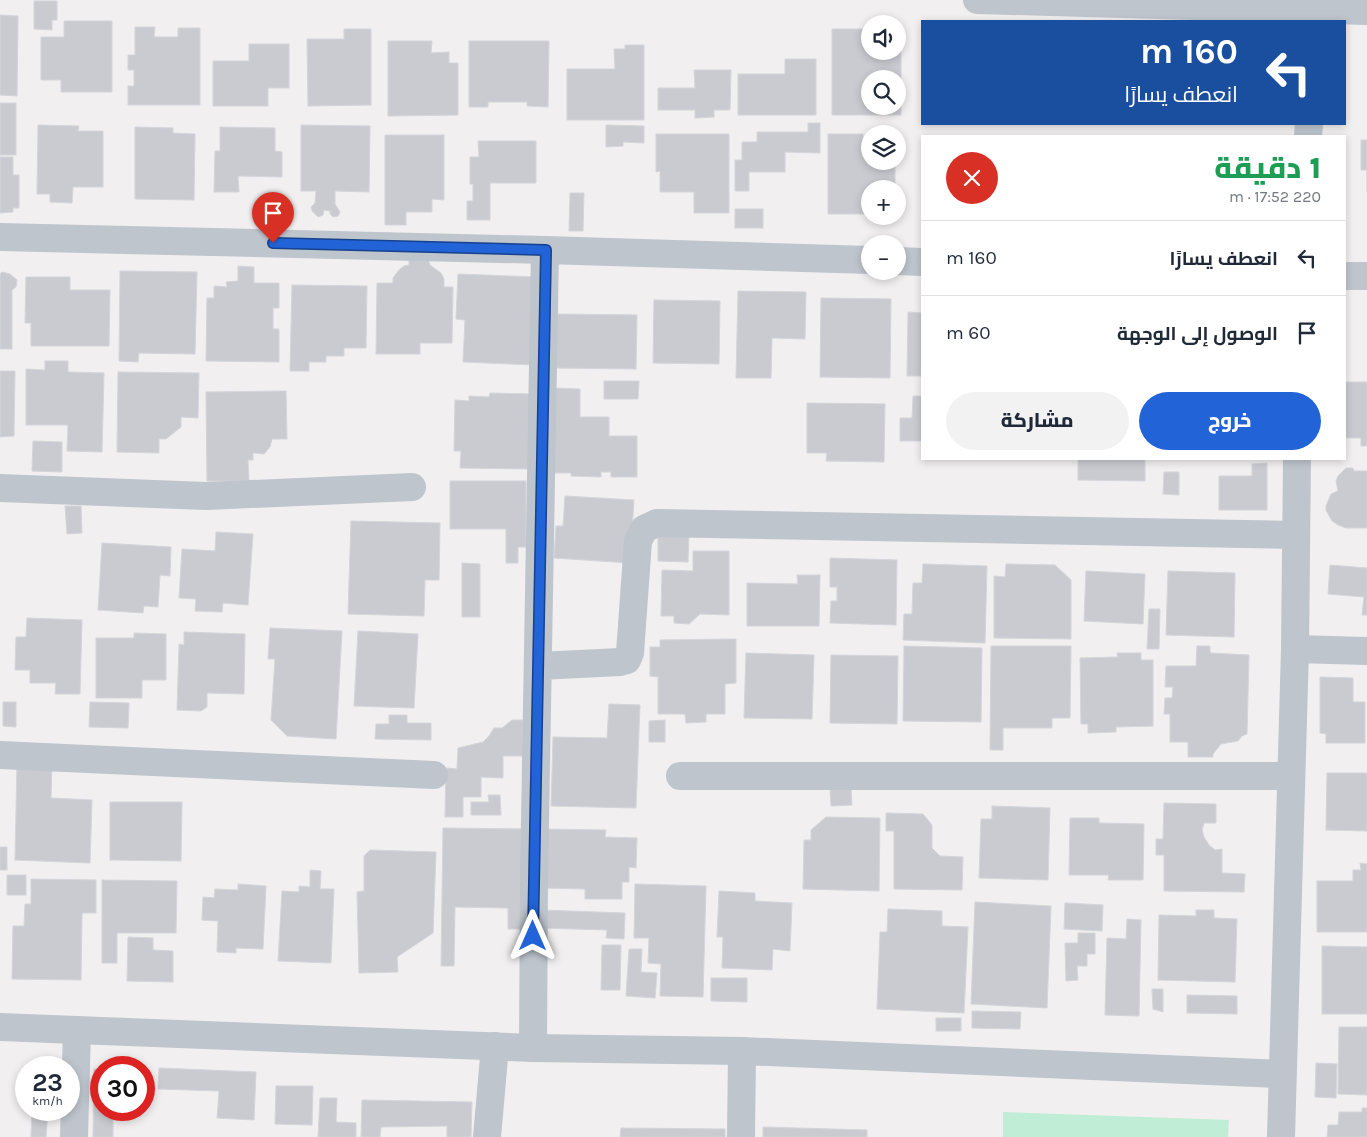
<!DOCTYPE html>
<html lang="ar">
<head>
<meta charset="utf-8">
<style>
	:root { --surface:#fff; --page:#f2f2f3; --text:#1f2937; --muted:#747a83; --line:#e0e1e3; --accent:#2264d8 }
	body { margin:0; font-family:Karla,Cairo,sans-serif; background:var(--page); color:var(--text); direction:rtl; height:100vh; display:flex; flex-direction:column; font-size:19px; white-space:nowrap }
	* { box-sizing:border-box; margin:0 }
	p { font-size:16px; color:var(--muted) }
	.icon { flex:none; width:28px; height:28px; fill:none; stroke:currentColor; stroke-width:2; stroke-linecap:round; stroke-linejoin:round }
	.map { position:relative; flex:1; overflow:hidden; direction:ltr }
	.panel { position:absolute; left:921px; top:135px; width:425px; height:325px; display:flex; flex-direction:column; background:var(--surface); border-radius:0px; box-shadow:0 2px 8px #0003; direction:rtl }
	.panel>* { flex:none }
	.guide { position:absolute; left:921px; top:20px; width:425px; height:105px; border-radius:0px; box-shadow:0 2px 8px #0003; direction:rtl; background:#1a4fa0; color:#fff; overflow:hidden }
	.fabs { position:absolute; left:861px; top:15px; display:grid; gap:10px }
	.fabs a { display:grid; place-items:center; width:45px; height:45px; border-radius:50%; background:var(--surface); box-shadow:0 2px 8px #0003; font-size:25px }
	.speed { position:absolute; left:15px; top:1056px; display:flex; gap:10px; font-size:25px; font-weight:700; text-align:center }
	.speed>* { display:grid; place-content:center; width:65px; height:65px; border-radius:50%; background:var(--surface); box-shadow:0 2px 8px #0003; line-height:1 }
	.speed small { font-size:12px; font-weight:400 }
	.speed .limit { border:8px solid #d22; background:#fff; color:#111 }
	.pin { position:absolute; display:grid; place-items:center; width:42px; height:42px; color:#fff; margin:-51px -21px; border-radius:50% 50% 50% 0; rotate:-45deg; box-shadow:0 0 5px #0007 }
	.pin .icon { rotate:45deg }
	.me { position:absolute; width:55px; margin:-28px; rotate:0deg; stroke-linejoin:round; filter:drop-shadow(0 0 4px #0008) }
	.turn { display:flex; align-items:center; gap:18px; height:105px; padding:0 25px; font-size:22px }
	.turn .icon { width:65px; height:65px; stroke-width:2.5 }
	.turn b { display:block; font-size:35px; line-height:42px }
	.round { display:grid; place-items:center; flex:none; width:52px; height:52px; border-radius:26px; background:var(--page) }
	.summary { display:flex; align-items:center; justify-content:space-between; height:85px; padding:0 25px }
	h1 { font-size:30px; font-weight:800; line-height:38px; color:#1e9e55 }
	.action { display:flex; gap:10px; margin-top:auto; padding:10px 25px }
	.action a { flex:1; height:58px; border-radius:30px; background:var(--accent); color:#fff; font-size:20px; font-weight:800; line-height:58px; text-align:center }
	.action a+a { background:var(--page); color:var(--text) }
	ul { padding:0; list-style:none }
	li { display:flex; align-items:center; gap:15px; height:75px; padding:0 25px; border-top:1px solid var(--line) }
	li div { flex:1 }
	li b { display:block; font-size:19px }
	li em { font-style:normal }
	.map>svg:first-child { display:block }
	.green { fill:#c0edd5 }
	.building { fill:#c9cbd1; stroke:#d3d5da; fill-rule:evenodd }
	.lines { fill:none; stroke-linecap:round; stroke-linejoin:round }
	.minor { stroke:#bec5cd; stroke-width:28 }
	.route-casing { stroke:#16418c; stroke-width:12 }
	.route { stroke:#2264d8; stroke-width:9 }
</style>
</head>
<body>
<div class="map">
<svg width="1367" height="1137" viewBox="0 0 1367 1137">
	<rect width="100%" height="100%" fill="#f1efef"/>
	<path class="green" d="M1003 1112 1229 1120 1228 1137H1003Z"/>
	<g class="building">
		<path d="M34 1H57V20H52V30L34 29Z"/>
		<path d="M0 15 18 16 17 96 0 95Z"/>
		<path d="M64 21H112V92H61V80H41V37H64Z"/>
		<path d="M135 27H155L154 37H178V28H200V105H128V86H134V70H128V55H135Z"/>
		<path d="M344 29H371V105L308 106 307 39H344Z"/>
		<path d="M832 29H869L870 51H898V42H901V115H832ZM870 79H898V106H870Z"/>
		<path d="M388 41H432L431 53 449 52V63H458V115L388 116Z"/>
		<path d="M469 41H549L548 107 527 106V102H488V107H469Z"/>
		<path d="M249 44H289V88H268V106H213V61H249Z"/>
		<path d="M625 45H644V120H567V69H615L614 49H625Z"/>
		<path d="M785 59H816V115H738V74H785Z"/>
		<path d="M694 70H731L730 110H714V117L695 118V110H658V88H695Z"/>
		<rect x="0" y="103" width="16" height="52"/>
		<path d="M808 123H820V153L785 152V172H749V191H735V160H742V142H757V132H808Z"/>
		<path d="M38 125 79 126 78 131H103V187H73L72 203 50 202V194H37Z"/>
		<path d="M301 125 370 126 369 192 335 191V204L340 212 338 216 333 217 330 214V211L324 210 323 215 318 217 312 211 311 207 315 203 316 191H301Z"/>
		<path d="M606 125 644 126V143L623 142V146L606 147Z"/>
		<path d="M135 127 173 128V133L195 134 194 200 135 199Z"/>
		<path d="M220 127 275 128V151L282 152V177L238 176 239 192H214L215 151H220Z"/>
		<path d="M656 134H729V213H694V192H660V171L656 172Z"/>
		<path d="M828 134H863V146H870V161H895V189H870V214H828Z"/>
		<path d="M385 135H444V200L432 199V212H406V225H385Z"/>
		<path d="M1361 140H1367V192V170H1361Z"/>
		<path d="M478 141H536V183H490V220H467V201H473V184H470V157H479Z"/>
		<path d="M0 157H13V175H19V208H13V212L0 213Z"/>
		<path d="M570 193H584L583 231H569Z"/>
		<rect x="735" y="209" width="28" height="19"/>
		<path d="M409 259H428L430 265 441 273 444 279V287H453L452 343H420V354H376L377 283H393V278L399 270 404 266 409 265Z"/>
		<path d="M238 266 254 267V283H279V308H273V329H279V362L206 361 207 298H214V286L227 287 226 282 238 281Z"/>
		<path d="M120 271 197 272 195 354 139 353 138 362 119 361Z"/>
		<path d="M2 272 10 274 17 280 16 287 12 290V349H0V274Z"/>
		<path d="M458 274 537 277 534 365 463 362 465 320 456 319Z"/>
		<path d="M26 277H70V290H110L109 346H31V323H25Z"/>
		<path d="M292 285 367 286 366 348H344V356H326V362H309V371H290Z"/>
		<path d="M738 291 806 292 805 339 772 338 771 378H736Z"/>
		<path d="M821 298 891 299 890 378 820 377Z"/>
		<path d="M654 300 720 301 719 364 653 363Z"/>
		<path d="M908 312 922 313V376H907Z"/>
		<path d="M557 314 637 315 636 369 556 368Z"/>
		<path d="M45 361H68V372L104 373 102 452 67 451 68 425H26V369L45 370Z"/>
		<path d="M0 371H15L14 436 0 437Z"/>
		<path d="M118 372 199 373 198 418 181 417V427L166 439H159V453L117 452Z"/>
		<path d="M604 381H639L638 399H604Z"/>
		<path d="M1345 382H1367V446H1361V438H1345Z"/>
		<path d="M555 388 580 389V417H609V436H637V477H611V472H601V477L571 476V473H554Z"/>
		<path d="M286 391 287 439H272L270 447 264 454 253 453V460H248L249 481H207L206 392Z"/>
		<path d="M490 393 531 394 529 469 460 468 461 451H454L455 400 469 401V396L489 397Z"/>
		<path d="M913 396H922V441H900V418H912Z"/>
		<path d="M807 403 885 404 884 462 826 461 827 453H807Z"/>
		<path d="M33 441 62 442V472L32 471Z"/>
		<path d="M1078 459H1145V481L1078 480Z"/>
		<path d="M1267 463V510H1219V476H1252V464Z"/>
		<path d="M1346 468H1353L1354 471H1367V528H1346L1338 525 1332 521 1326 510V506L1331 494 1338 491 1336 481 1338 476Z"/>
		<path d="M1164 472H1179V495L1163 494Z"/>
		<path d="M450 481H526V547H518V563H506V529H450Z"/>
		<path d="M565 496 634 500 630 563 554 558 556 526H563Z"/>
		<path d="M65 506H81L82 533 67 534Z"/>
		<path d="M351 521 440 523 439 580H425L424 616 348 614Z"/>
		<path d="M216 532 253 534 248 605 223 603 222 612 195 611 196 599 179 598 182 549 215 551Z"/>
		<path d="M658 532 689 533 688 562 658 561Z"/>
		<path d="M102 543 171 547 170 576 160 575 158 607 144 606 143 613 98 610Z"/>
		<path d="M693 551H729V615L700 614 689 624 674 623V616H661L662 570 693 571Z"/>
		<path d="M830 558 897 560 896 625 830 623 831 601H837V587H830Z"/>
		<path d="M462 563 480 564V617H462Z"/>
		<path d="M923 564 987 566 985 643 903 640 904 614H912L913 583H922Z"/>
		<path d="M1006 564 1055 565 1071 580V639L994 638V576L1005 577Z"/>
		<path d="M1330 565 1367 568V615H1362L1364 597 1328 594Z"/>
		<path d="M1086 571 1145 574 1143 624 1084 621Z"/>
		<path d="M1168 571 1235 573 1234 637 1166 635Z"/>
		<path d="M797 575H820L819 626H747V583L798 584Z"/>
		<path d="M1149 609H1160L1159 649H1147Z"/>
		<path d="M27 618 82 620 80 694H55L56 683H30V670H15L16 637H26Z"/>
		<path d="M270 628 342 631 336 739 287 736 271 720 275 659H268Z"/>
		<path d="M358 631 418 634 414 708 354 706Z"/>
		<path d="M184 632 245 634 244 694 207 693V707L201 711 177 710 179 644 184 645Z"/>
		<path d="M134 633 166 634V680H142V698H96V638H134Z"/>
		<path d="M736 639V683L725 684V714H706V722L686 723 685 714H658V677L650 676V647H660V640Z"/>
		<path d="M904 646 982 648 981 722 903 721Z"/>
		<path d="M991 646H1071L1070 718H1052V728H1003V750H990Z"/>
		<path d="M1197 646H1210V653L1249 655 1247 734 1242 736 1238 741 1221 744 1213 754V757H1188V742H1170V714H1164L1165 698H1172L1173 687H1165L1166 666H1196Z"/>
		<path d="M746 653 814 655 812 719 744 718Z"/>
		<path d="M1117 653H1141V660H1153V726L1116 727V732L1088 733V724H1081L1080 658 1118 657Z"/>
		<path d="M831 655 898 656 897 724 830 723Z"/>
		<path d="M1320 677 1353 678V702H1365V743H1326V734L1320 733Z"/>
		<path d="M3 702H16V727L3 726Z"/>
		<path d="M90 702 129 703 128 728 89 727Z"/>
		<path d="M609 704 640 705 636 808 551 806 553 737 607 738Z"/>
		<path d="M389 715H407V723H431V740L375 739 376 724H389Z"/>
		<path d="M512 720H523V756H503V778L481 777V797H463V817H445L446 768 457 769 458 748 483 742 489 736 494 728H502Z"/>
		<path d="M665 720V742H649V721Z"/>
		<path d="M17 761 52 762 51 798 92 800 90 863 15 860Z"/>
		<path d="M1327 773H1367V831L1326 830Z"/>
		<path d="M851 789 852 805 831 806 830 790Z"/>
		<path d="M488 795H500L501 815H471V802H489Z"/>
		<path d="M110 802H182L181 861 110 860Z"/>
		<path d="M1164 803 1216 804V823H1204L1202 830 1204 837 1209 845 1215 850 1222 849V873L1245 874 1244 892 1164 891V855H1156V839H1163Z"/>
		<path d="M992 806 1050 808 1048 880 979 878 981 819H992Z"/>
		<path d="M886 813 923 814 932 825V848L940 856 963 857 962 890 894 889V831H886Z"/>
		<path d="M826 817 880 818 879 891 803 889 804 840H811V830Z"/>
		<path d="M1070 818H1099V823L1144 824 1143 880H1108L1109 875H1069Z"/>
		<path d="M443 828 527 829 525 929H508V908L455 907 454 966H441Z"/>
		<path d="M545 829 606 830 605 837 637 838 636 868 629 867V882H622V899H585V889L544 888Z"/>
		<rect x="0" y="847" width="7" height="23"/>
		<path d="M370 850 436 852 433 933 397 957 398 972 359 973 357 892 364 891V856Z"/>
		<path d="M1360 863 1367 864V932H1317V881H1353V870H1361Z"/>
		<path d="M310 870 321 871 320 889H334L331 963 278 961 282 891 299 892V886L310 887Z"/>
		<rect x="7" y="875" width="19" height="20"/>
		<path d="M31 879 96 880V913H82L81 980 12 979 13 926H24L25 904H31Z"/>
		<path d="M102 880 177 881 176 933H117V963H102Z"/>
		<path d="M238 884 266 886 263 949 236 948V953L217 952 218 921 202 920 203 897 214 898 215 889 238 890Z"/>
		<path d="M635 884 706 886 703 997 660 996 661 964 648 963 649 938H634Z"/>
		<path d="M719 891 755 893V901L792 903 790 951 773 949 772 970 722 968 723 937H717Z"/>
		<path d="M975 902 1051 906 1047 1008 971 1004Z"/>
		<path d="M1065 903 1103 905 1102 931 1064 929Z"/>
		<path d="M888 909 942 911V926L968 927 964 1013 877 1009 880 932H887Z"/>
		<path d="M542 910 625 913 624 939 606 938 607 930 541 928Z"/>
		<path d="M1196 910H1214V918L1237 919 1235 982 1158 980 1159 915 1196 916Z"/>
		<path d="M1127 919 1141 920 1139 1016 1105 1015 1107 938 1126 939Z"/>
		<path d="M1078 933H1095V954H1087V966H1077L1078 980 1066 981 1065 943H1078Z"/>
		<path d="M128 937 153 938V950L173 951V982L127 981Z"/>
		<path d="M602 945H621L620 990H601Z"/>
		<path d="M1322 946 1367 947V1014H1322Z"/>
		<path d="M629 949H642L641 972 657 973 655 998 626 996Z"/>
		<path d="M711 978H747V1002L711 1001Z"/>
		<path d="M1152 989H1163V1012L1153 1009Z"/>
		<path d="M1187 995 1237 996V1014L1187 1013Z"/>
		<path d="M972 1011 1021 1012 1020 1029 972 1028Z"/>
		<rect x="936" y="1018" width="25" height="13"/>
		<path d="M1339 1027H1367V1095L1338 1094Z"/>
		<path d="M1316 1063 1337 1064 1336 1098 1315 1097Z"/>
		<path d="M159 1068 256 1072 254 1120 217 1118 219 1091 158 1089Z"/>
		<path d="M94 1069H101V1110H113V1137H93Z"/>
		<path d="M276 1086H313L312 1125 275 1124Z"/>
		<path d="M320 1098H337L336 1122 356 1123V1137H318Z"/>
		<path d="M362 1100 472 1102 471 1137H447V1126L381 1127 380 1137H361Z"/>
		<path d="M1362 1108H1367V1137H1327L1328 1125H1338L1339 1112H1362Z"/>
		<path d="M32 1110H48L46 1137H31Z"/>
		<path d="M763 1127 867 1130V1137H763Z"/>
		<path d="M621 1128 725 1129V1137H620Z"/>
	</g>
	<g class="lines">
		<g class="minor">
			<path d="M977 0 1367 11"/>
			<path d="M1308 136 1309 124"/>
			<path d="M0 237 545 250 870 260"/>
			<path d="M898 261 922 262"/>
			<path d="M1345 276H1367"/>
			<path d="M0 488 206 496 412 487"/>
			<path d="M1295 649 1367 651"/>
			<path d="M539 666 620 662 627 660 630 653 638 541 644 529 657 523 1295 535"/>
			<path d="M0 755 434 775"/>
			<path d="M680 776H1291"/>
			<path d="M0 1027 533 1048 742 1051 1281 1074"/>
			<path d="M533 1048 534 879 545 250"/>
			<path d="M74 1137 77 1030"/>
			<path d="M487 1137 495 1046"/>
			<path d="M741 1137 742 1051"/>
			<path d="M1281 1137 1295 649 1297 459"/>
		</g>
	</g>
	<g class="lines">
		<g class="route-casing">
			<path id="route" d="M273 243 546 250 533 936"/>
		</g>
		<use href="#route" class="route"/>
	</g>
</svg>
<div class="fabs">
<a><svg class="icon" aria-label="sound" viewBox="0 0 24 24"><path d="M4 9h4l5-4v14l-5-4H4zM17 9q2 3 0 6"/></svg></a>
<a><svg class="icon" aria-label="search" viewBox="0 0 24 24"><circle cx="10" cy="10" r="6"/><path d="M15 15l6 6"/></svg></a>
<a><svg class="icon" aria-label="layers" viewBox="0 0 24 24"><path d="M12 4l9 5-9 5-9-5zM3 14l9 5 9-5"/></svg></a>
<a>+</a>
<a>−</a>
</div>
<div class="speed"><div>23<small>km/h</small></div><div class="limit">30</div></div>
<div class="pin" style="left:273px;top:243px;background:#d93025"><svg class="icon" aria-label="arrive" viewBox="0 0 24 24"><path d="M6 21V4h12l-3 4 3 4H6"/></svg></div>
<svg class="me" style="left:533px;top:936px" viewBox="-20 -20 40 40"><path d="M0-17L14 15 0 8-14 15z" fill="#2264d8" stroke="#fff" stroke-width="4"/></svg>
<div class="guide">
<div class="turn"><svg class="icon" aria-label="left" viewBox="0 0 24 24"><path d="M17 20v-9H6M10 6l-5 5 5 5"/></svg><div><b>160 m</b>انعطف يسارًا</div></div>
</div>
<section class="panel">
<div class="summary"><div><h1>1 دقيقة</h1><p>220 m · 17:52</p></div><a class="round" style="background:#d93025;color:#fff"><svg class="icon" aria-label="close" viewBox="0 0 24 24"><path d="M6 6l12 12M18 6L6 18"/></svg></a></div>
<ul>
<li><svg class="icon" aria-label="left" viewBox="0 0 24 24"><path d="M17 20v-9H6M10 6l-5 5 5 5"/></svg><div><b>انعطف يسارًا</b></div><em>160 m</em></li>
<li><svg class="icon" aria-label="arrive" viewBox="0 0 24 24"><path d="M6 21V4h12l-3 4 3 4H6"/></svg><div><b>الوصول إلى الوجهة</b></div><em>60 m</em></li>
</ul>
<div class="action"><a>خروج</a><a>مشاركة</a></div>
</section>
</div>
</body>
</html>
